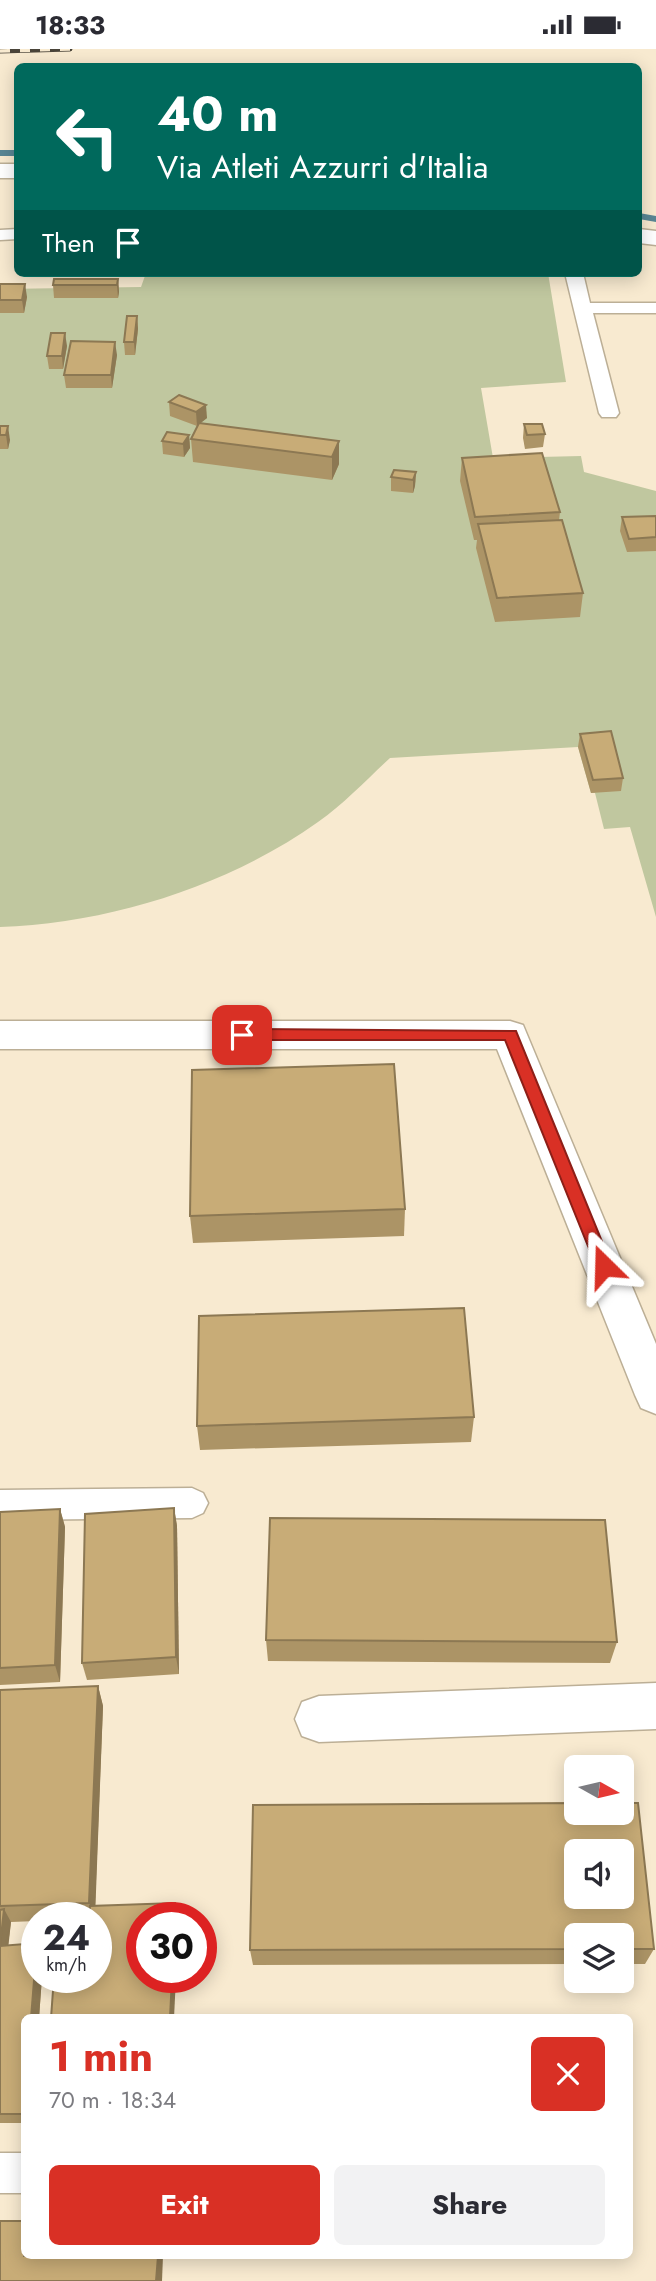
<!DOCTYPE html>
<html lang="en">
<head>
<meta charset="utf-8">
<style>
	:root { --surface:#fff; --page:#f2f2f3; --text:#2b2b33; --muted:#7c7c81; --accent:#d93025 }
	body { margin:0; font-family:Jost,sans-serif; background:var(--page); color:var(--text); height:100vh; display:flex; flex-direction:column; font-size:26px; white-space:nowrap }
	* { box-sizing:border-box; margin:0 }
	p { font-size:23px; color:var(--muted) }
	.icon { flex:none; width:38px; height:38px; fill:none; stroke:currentColor; stroke-width:2; stroke-linecap:round; stroke-linejoin:round }
	.map { position:relative; flex:1; overflow:hidden }
	.side { position:absolute; left:21px; top:1965px; width:612px; height:245px; display:flex; flex-direction:column; background:var(--surface); border-radius:10px; box-shadow:0 4px 18px #0003 }
	.side>* { flex:none }
	.hud { position:absolute; left:14px; top:14px; width:628px; height:214px; border-radius:10px; box-shadow:0 4px 18px #0003; background:#00695c; color:#fff; overflow:hidden }
	.needle { width:46px; rotate:98deg }
	.buttons { position:absolute; left:564px; top:1706px; display:grid; gap:14px }
	.buttons a { display:grid; place-items:center; width:70px; height:70px; border-radius:10px; background:var(--surface); box-shadow:0 4px 18px #0003; font-size:35px }
	.speed { position:absolute; left:21px; top:1853px; display:flex; gap:14px; font-size:35px; font-weight:700; text-align:center }
	.speed>* { display:grid; place-content:center; width:91px; height:91px; border-radius:50%; background:var(--surface); box-shadow:0 4px 18px #0003; line-height:1 }
	.speed small { font-size:18px; font-weight:400 }
	.speed .limit { border:10px solid #d22; background:#fff; color:#111 }
	.pin { position:absolute; display:grid; place-items:center; width:60px; height:60px; color:#fff; margin:-30px; border-radius:14px; box-shadow:0 4px 10px #0006 }
	.me { position:absolute; width:77px; margin:-38px; rotate:338deg; stroke-linejoin:round; filter:drop-shadow(0 0 5px #0008) }
	.turn { display:flex; align-items:center; gap:24px; height:147px; padding:0 28px; font-size:32px }
	.turn .icon { width:91px; height:91px; stroke-width:2.5 }
	.turn b { display:block; font-size:49px; line-height:60px }
	.then { display:flex; align-items:center; height:66px; padding:0 28px; background:#0003; gap:14px; font-size:26px }
	.round { display:grid; place-items:center; flex:none; width:74px; height:74px; border-radius:10px; background:var(--page) }
	.summary { display:flex; align-items:center; justify-content:space-between; height:119px; padding:0 28px }
	h1 { font-size:42px; font-weight:700; line-height:52px; color:var(--accent) }
	.action { display:flex; gap:14px; margin-top:auto; padding:14px 28px }
	.action a { flex:1; height:80px; border-radius:10px; background:var(--accent); color:#fff; font-size:28px; font-weight:700; line-height:80px; text-align:center }
	.action a+a { background:var(--page); color:var(--text) }
	.status { display:flex; justify-content:space-between; align-items:center; height:49px; padding:0 35px; background:var(--surface); direction:ltr }
	.status svg { height:19px; fill:currentColor }
	.map>svg:first-child { display:block }
	.green { fill:#c0c79f }
	.lines { fill:none; stroke-linecap:round; stroke-linejoin:round }
	.stream { fill:#598694; fill-rule:evenodd }
	.lane-casing { stroke:#bcaf96; stroke-width:3 }
	.street-casing { stroke:#bcaf96; stroke-width:3 }
	.lane { fill:#fff; fill-rule:evenodd }
	.street { fill:#fff; fill-rule:evenodd }
	.rail-casing { stroke:#4a4439; stroke-width:5 }
	.rail { stroke:#f8ead0; stroke-width:3.5; stroke-dasharray:10; stroke-linecap:butt }
	.wall { fill:#ac9466; fill-rule:evenodd }
	.shaded-wall { fill:#8c7853 }
	.building { fill:#c8ac77; stroke:#8c7853; stroke-width:2; fill-rule:evenodd }
	.route { fill:#d93025; stroke:#8d1f18; stroke-width:2 }
</style>
</head>
<body>
<div class="status"><b>18:33</b><svg viewBox="0 0 49 12"><path d="M0 12V9h3v3zM5 12V6h3v6zM10 12V3h3v9zM15 12V0h3v12zM26 1h20v11H26zM47 4h2v5h-2z"/></svg></div>
<div class="map">
<svg width="656" height="2232" viewBox="0 0 656 2232">
	<rect width="100%" height="100%" fill="#f8ead0"/>
	<path class="green" d="M146 224H548L566 333 481 339 493 409 581 407 584 423 656 442V868L630 778 604 780 595 744H591L578 698 390 709C366 731 345 754 318 773 228 837 110 874 0 878V240L141 238Z"/>
	<g class="lines">
		<g class="stream">
			<rect x="0" y="101" width="18" height="6"/>
			<path d="M639 164 656 167V173L639 170Z"/>
		</g>
		<g class="lane-casing">
			<g id="lane">
				<path d="M18 180V190L0 191V181Z"/>
				<path d="M565 224H583L590 254H656V264H593L619 364 616 368H602L599 364Z"/>
				<path d="M192 1439 203 1444 208 1454 203 1464 192 1469 0 1471V1441Z"/>
				<rect x="0" y="2104" width="24" height="40"/>
			</g>
		</g>
		<g class="street-casing">
			<g id="street">
				<rect x="0" y="115" width="18" height="14"/>
				<path d="M639 180 656 182V196L639 194Z"/>
				<path d="M0 972H510L523 976 656 1295V1365L641 1359 635 1346 497 1000H0Z"/>
				<path d="M656 1634V1680L319 1693 302 1687 295 1670 302 1653 319 1647Z"/>
			</g>
		</g>
		<use href="#lane" class="lane"/>
		<use href="#street" class="street"/>
		<g class="rail-casing">
			<path id="rail" d="M0 2 70 0"/>
		</g>
		<use href="#rail" class="rail"/>
	</g>
	<g class="wall">
		<path d="M118 230 119 243 118 249H54L53 236Z"/>
		<path d="M0 235 27 248 24 264H0Z"/>
		<path d="M137 267 138 280 135 306H125L124 293Z"/>
		<path d="M67 297 63 320H49L47 307Z"/>
		<path d="M117 306 112 339H66L64 326Z"/>
		<path d="M179 346 207 369 200 374 339 392V415L332 431 193 413 191 390 198 376 197 377 170 367 169 353Z"/>
		<path d="M524 375 545 385 543 398 525 400 523 389Z"/>
		<path d="M0 377 10 391 8 400H0Z"/>
		<path d="M189 386 190 399 184 408 163 405 162 392Z"/>
		<path d="M462 409 560 463 559 471 583 544 580 568 495 573 476 499 477 491H474L460 432Z"/>
		<path d="M416 423 415 437 413 444 391 442V428Z"/>
		<path d="M656 467V502L627 503 620 482 622 468Z"/>
		<path d="M580 685 623 729 621 742 591 744 578 698Z"/>
		<path d="M405 1160 404 1187 193 1194 190 1167Z"/>
		<path d="M474 1368 471 1393 200 1401 197 1377Z"/>
		<path d="M174 1459 177 1477 179 1625 87 1631 82 1614Z"/>
		<path d="M60 1460 65 1478 60 1633 0 1636V1463Z"/>
		<path d="M266 1591 617 1593 610 1614 268 1612Z"/>
		<path d="M98 1637 103 1657 95 1857 175 1854 178 1869H142L96 1928V1869H37V1872L11 1873 8 1896 42 1928 39 1969H24V2074H0V1641Z"/>
		<path d="M576 1754V1764H621V1754H638L654 1900 645 1915H621V1886H576V1915L253 1916 250 1901 253 1756ZM576 1802H621V1848H576Z"/>
	</g>
	<g class="shaded-wall">
		<path d="M118 230 119 243 118 249 117 236Z"/>
		<path d="M25 235 27 248 24 264 22 251Z"/>
		<path d="M137 267 138 280 135 306 134 293Z"/>
		<path d="M65 284 67 297 63 320 62 307Z"/>
		<path d="M115 293 117 306 112 339 111 326Z"/>
		<path d="M206 356 207 369 197 377 196 363Z"/>
		<path d="M8 377 10 391 8 400 6 386Z"/>
		<path d="M189 386 190 399 184 408 183 395Z"/>
		<path d="M339 392V415L332 431V408Z"/>
		<path d="M416 423 415 437 413 444V431Z"/>
		<path d="M174 1459 177 1477 179 1625 176 1608Z"/>
		<path d="M60 1460 65 1478 60 1633 55 1616Z"/>
		<path d="M98 1637 103 1657 95 1869 89 1854Z"/>
		<path d="M175 1854 178 1866V1869H174Z"/>
		<path d="M4 1860 11 1873 7 1909 0 1897Z"/>
		<path d="M37 1896V1928H42L39 1969H31Z"/>
		<path d="M172 1928H176L174 1969H170Z"/>
		<path d="M158 2207H163L162 2232H156Z"/>
	</g>
	<g class="building">
		<path d="M54 230H118L117 236H53Z"/>
		<path d="M0 235H25L22 251H0Z"/>
		<path d="M127 267H137L134 293H124Z"/>
		<path d="M51 284H65L62 307H47Z"/>
		<path d="M71 292 115 293 111 326H64Z"/>
		<path d="M179 346 206 356 196 363 169 353Z"/>
		<path d="M199 374 339 392 332 408 191 390Z"/>
		<path d="M524 375H542L545 385 527 386Z"/>
		<path d="M0 377H8L6 386H0Z"/>
		<path d="M167 383 189 386 183 395 162 392Z"/>
		<path d="M542 404 560 463 475 468 462 409Z"/>
		<path d="M394 421 416 423 413 431 391 428Z"/>
		<path d="M656 467V488L629 490 622 468Z"/>
		<path d="M562 471 583 544 497 549 478 475Z"/>
		<path d="M611 682 623 729 593 731 580 685Z"/>
		<path d="M394 1015 405 1160 190 1167 192 1021Z"/>
		<path d="M464 1259 474 1368 197 1377 199 1267Z"/>
		<path d="M174 1459 176 1608 82 1614 85 1465Z"/>
		<path d="M60 1460 55 1616 0 1619V1463Z"/>
		<path d="M270 1469 605 1471 617 1593 266 1591Z"/>
		<path d="M98 1637 89 1854 0 1857V1641Z"/>
		<path d="M576 1754V1764H621V1754H638L654 1900H621V1886H576V1900L250 1901 253 1756ZM576 1802H621V1848H576Z"/>
		<path d="M175 1854 174 1869H142V1928H172L170 1969H51L54 1928H96V1869H89L90 1857Z"/>
		<path d="M4 1860 0 1897 37 1894 31 1969H24V2065H0V1861Z"/>
		<path d="M0 2172H24V2207H158L156 2232H0Z"/>
	</g>
	<path class="route" d="M242 980 516 982 612 1217 610 1222H598L596 1217 505 991H242L234 986Z"/>
</svg>
<div class="buttons">
<a><svg class="needle" viewBox="-14 -14 28 28"><path d="M0-13l5 13h-10z" fill="#e53935"/><path d="M0 13l5-13h-10z" fill="#7c7c81"/></svg></a>
<a><svg class="icon" aria-label="sound" viewBox="0 0 24 24"><path d="M4 9h4l5-4v14l-5-4H4zM17 9q2 3 0 6"/></svg></a>
<a><svg class="icon" aria-label="layers" viewBox="0 0 24 24"><path d="M12 4l9 5-9 5-9-5zM3 14l9 5 9-5"/></svg></a>
</div>
<div class="speed"><div>24<small>km/h</small></div><div class="limit">30</div></div>
<div class="pin" style="left:242px;top:986px;background:#d93025"><svg class="icon" aria-label="arrive" viewBox="0 0 24 24"><path d="M6 21V4h12l-3 4 3 4H6"/></svg></div>
<svg class="me" style="left:604px;top:1217px" viewBox="-20 -20 40 40"><path d="M0-17L14 15 0 8-14 15z" fill="#d93025" stroke="#fff" stroke-width="4"/></svg>
<div class="hud">
<div class="turn"><svg class="icon" aria-label="left" viewBox="0 0 24 24"><path d="M17 20v-9H6M10 6l-5 5 5 5"/></svg><div><b>40 m</b>Via Atleti Azzurri d'Italia</div></div>
<div class="then">Then<svg class="icon" aria-label="arrive" viewBox="0 0 24 24"><path d="M6 21V4h12l-3 4 3 4H6"/></svg></div>
</div>
<section class="side">
<div class="summary"><div><h1>1 min</h1><p>70 m · 18:34</p></div><a class="round" style="background:#d93025;color:#fff"><svg class="icon" aria-label="close" viewBox="0 0 24 24"><path d="M6 6l12 12M18 6L6 18"/></svg></a></div>
<div class="action"><a>Exit</a><a>Share</a></div>
</section>
</div>
</body>
</html>
